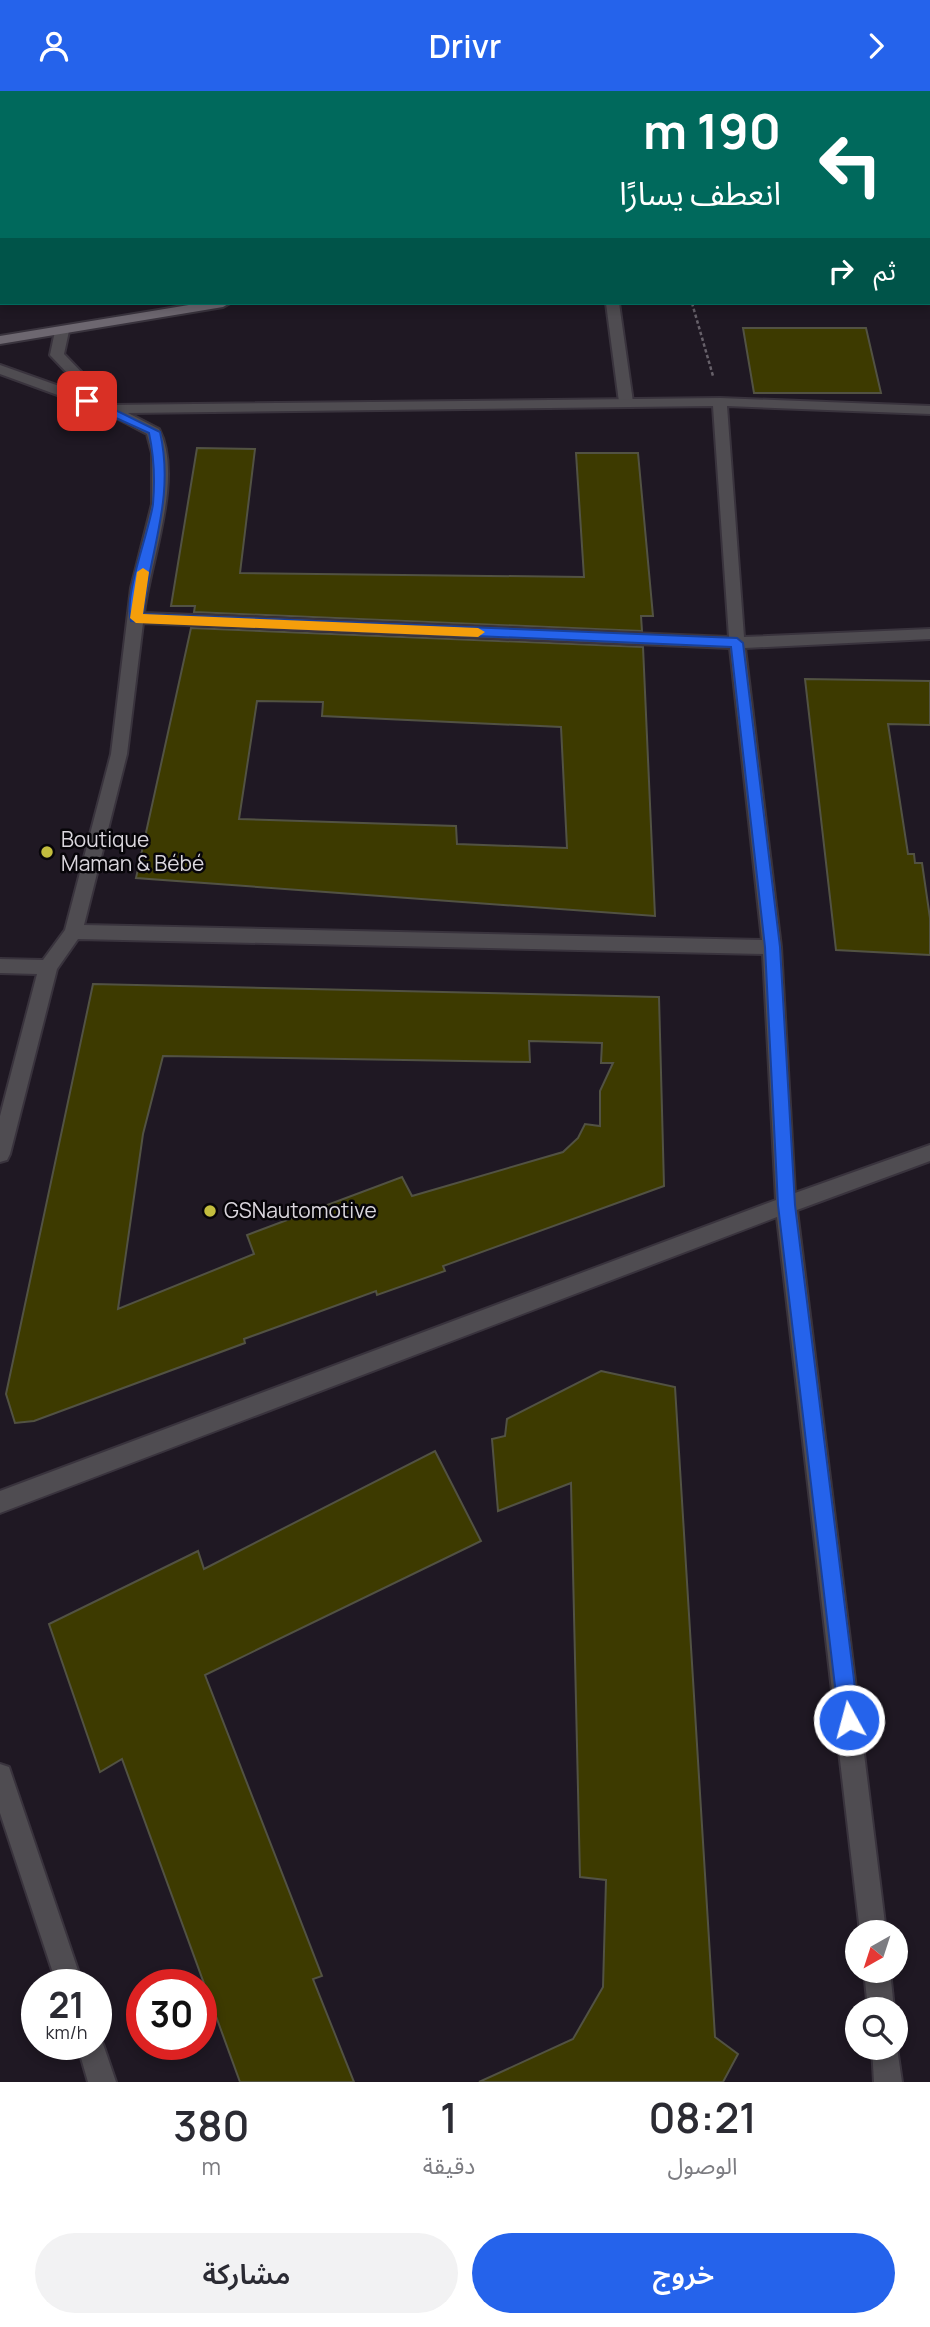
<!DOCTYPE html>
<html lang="ar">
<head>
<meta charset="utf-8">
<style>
	:root { --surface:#fff; --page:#f2f2f3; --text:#2b2b33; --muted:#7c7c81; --accent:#2563eb }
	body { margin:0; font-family:Manrope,"Noto Sans Arabic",sans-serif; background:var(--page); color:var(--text); direction:rtl; height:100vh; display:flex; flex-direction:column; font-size:26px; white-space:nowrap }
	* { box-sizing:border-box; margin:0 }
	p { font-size:23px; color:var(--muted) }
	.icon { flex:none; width:38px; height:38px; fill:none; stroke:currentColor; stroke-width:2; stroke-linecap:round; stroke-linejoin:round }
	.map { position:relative; height:1991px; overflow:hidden; direction:ltr }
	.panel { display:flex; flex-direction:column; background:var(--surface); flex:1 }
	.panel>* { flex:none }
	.banner { position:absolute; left:0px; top:0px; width:931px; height:214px; box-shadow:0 4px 10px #0003; direction:rtl; background:#00695c; color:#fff; overflow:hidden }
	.needle { width:46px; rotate:219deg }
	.fabs { position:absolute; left:845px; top:1829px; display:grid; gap:14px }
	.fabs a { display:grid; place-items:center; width:63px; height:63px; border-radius:50%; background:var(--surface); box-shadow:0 4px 10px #0003; font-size:35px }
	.speed { position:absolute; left:21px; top:1878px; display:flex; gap:14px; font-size:35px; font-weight:700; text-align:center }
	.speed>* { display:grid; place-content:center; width:91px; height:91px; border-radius:50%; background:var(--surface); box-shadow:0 4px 10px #0003; line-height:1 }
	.speed small { font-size:18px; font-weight:400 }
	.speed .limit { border:10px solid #d22; background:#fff; color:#111 }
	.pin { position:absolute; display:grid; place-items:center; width:60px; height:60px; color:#fff; margin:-30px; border-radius:14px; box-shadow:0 4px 10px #0006 }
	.me { position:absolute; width:77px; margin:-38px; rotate:353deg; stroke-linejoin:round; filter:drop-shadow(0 0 5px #0008) }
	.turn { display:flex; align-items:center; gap:24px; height:147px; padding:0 35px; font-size:32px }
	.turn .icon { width:91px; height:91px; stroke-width:2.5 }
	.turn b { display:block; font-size:49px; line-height:60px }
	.then { display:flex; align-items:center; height:66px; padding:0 35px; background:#0003; gap:14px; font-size:26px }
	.eta { display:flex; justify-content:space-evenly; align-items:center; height:119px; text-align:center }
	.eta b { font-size:42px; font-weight:600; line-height:49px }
	.action { display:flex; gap:14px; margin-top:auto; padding:14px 35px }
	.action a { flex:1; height:80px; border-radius:42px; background:var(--accent); color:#fff; font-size:28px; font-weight:600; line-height:80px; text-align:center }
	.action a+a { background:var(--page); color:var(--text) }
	header { display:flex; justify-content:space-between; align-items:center; height:91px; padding:0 35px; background:var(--accent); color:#fff; font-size:32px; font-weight:600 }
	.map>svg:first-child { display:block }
	.building { fill:#3d3a00; stroke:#525243; stroke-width:2; fill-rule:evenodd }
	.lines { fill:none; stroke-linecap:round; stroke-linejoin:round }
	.service-casing { stroke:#39333d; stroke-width:4 }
	.minor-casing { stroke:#39333d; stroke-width:4 }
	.secondary-casing { stroke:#39333d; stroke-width:4 }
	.path { stroke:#67616a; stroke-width:2.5; stroke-dasharray:3.5 2.5; stroke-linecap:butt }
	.service { fill:#4f4c51; fill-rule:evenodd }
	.minor { fill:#4f4c51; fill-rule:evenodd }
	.secondary { fill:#6d6770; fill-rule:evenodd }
	.route { fill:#2563eb; stroke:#184099; stroke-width:2 }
	.slow { fill:#f59e0b }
	.poi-dot { fill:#c3bd3e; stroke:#070509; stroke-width:2.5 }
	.labels { text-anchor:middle; stroke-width:5; stroke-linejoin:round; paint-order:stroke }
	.poi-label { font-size:21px; fill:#dad6dd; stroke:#070509; text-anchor:start }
</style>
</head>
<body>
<header><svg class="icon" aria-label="forward" viewBox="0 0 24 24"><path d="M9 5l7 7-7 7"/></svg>Drivr<svg class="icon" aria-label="person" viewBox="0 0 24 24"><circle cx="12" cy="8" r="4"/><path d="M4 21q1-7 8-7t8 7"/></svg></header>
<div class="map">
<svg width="930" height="1991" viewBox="0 0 930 1991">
	<rect width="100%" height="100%" fill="#1f1823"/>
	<g class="building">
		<path d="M743 237H866L881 302H754Z"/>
		<path d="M197 357 255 358 240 482 584 486 576 362H638L653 525H641L642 540 194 521 195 515H171Z"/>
		<path d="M191 537 643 556 655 825 136 787ZM257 610 323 611 322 625 561 636 567 757 457 753 456 735 239 728Z"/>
		<path d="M805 588 930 590V634L888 633 908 763H914L915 772H922L930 827V864L836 859Z"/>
		<path d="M93 893 659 906 664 1095 443 1175 445 1180 377 1204 376 1200 244 1248 245 1252 34 1330 15 1332 6 1303ZM529 950 602 952 601 972H613L600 1000V1035L585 1033 578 1047 563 1061 412 1105 402 1086 247 1144 254 1163 118 1218 143 1043 163 965 530 971Z"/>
		<path d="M601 1280 675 1296 715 1946 738 1963 723 1991H479L573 1948 603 1896 606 1789 580 1786 571 1392 498 1420 492 1348 505 1345 507 1328Z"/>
		<path d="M435 1360 481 1450 205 1584 322 1885 313 1888 354 1991H240L122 1668 100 1681 49 1533 198 1460 204 1478Z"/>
	</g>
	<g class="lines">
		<g class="service-casing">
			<g id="service">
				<path d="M0 0H8L0 4Z"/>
				<path d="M441 0H454L456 2H442Z"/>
				<path d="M517 0H532L515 2Z"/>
				<path d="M606 212H619L633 311 626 315 619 311Z"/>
			</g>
		</g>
		<g class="minor-casing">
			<g id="minor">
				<path d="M62 236 69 240 64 263 113 314 720 307 930 315V323L727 315 744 546 930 538V548L745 557 781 856 795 1102 930 1054V1070L797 1119 886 1841H860L777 1126 0 1422V1400L776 1109 763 863 78 848 57 878 10 1063 7 1069 0 1071V1025L37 883 0 882V868L43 869 65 839 111 663 131 497 152 413V362L147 343 107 322 0 283V274L90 306 50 264 55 240ZM713 315 729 546 144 522C150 471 184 386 159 338L128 322ZM143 532 730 557 762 849 84 834 127 663Z"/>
				<path d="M0 1673 9 1676 12 1685 83 1894H57L0 1722Z"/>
				<path d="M864 1880H890L894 1918H868Z"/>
				<path d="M96 1942 103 1953 116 1991H88L77 1953H96Z"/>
				<path d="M896 1950 902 1991H874L872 1956H896Z"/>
			</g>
		</g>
		<g class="secondary-casing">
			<g id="secondary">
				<path d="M794 0H808L792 2Z"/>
				<path d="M909 0H923L907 2Z"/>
				<rect x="0" y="202" width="2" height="8"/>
				<path d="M201 212H230L223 216 0 253V245Z"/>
			</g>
		</g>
		<path class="path" d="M692 212 713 285"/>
		<use href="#service" class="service"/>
		<use href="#minor" class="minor"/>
		<use href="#secondary" class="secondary"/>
	</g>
	<path class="route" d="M83 307H91L160 341C175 407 150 459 143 523L737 547 743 552 780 856 795 1114 859 1629 856 1637 849 1639 842 1637 839 1629 778 1114 765 856 731 556 131 530C123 505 149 442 153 413 155 390 154 365 149 342L83 312Z"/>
	<path class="slow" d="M143 477 149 481 143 523 478 537 485 541 478 546 136 532 130 527 137 481Z"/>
	<g class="poi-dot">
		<circle cx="47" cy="761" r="7"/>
		<circle cx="210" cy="1120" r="7"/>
	</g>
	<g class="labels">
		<g class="poi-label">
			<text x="61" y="756">Boutique<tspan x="61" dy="24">Maman &amp; Bébé</tspan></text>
			<text x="224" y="1127">GSNautomotive</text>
		</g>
	</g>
</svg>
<div class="fabs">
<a><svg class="needle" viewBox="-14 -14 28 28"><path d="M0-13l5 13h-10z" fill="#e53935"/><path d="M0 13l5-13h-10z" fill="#7c7c81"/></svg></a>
<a><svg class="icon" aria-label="search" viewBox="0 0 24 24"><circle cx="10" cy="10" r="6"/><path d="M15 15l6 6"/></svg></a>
</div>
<div class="speed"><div>21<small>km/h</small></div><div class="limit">30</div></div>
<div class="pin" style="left:87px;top:310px;background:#d93025"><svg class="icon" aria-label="arrive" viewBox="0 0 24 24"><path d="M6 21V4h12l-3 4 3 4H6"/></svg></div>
<svg class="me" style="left:849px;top:1629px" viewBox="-20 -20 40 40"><circle r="17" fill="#2563eb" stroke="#fff" stroke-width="3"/><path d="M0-11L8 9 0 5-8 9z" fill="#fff"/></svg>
<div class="banner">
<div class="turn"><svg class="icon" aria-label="left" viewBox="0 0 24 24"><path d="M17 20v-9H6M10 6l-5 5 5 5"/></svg><div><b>190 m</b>انعطف يسارًا</div></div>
<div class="then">ثم<svg class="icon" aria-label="right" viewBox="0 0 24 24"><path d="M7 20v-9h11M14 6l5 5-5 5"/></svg></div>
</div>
</div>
<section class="panel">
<div class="eta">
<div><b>08:21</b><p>الوصول</p></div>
<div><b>1</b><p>دقيقة</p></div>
<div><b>380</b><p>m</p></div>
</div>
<div class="action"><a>خروج</a><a>مشاركة</a></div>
</section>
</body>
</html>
